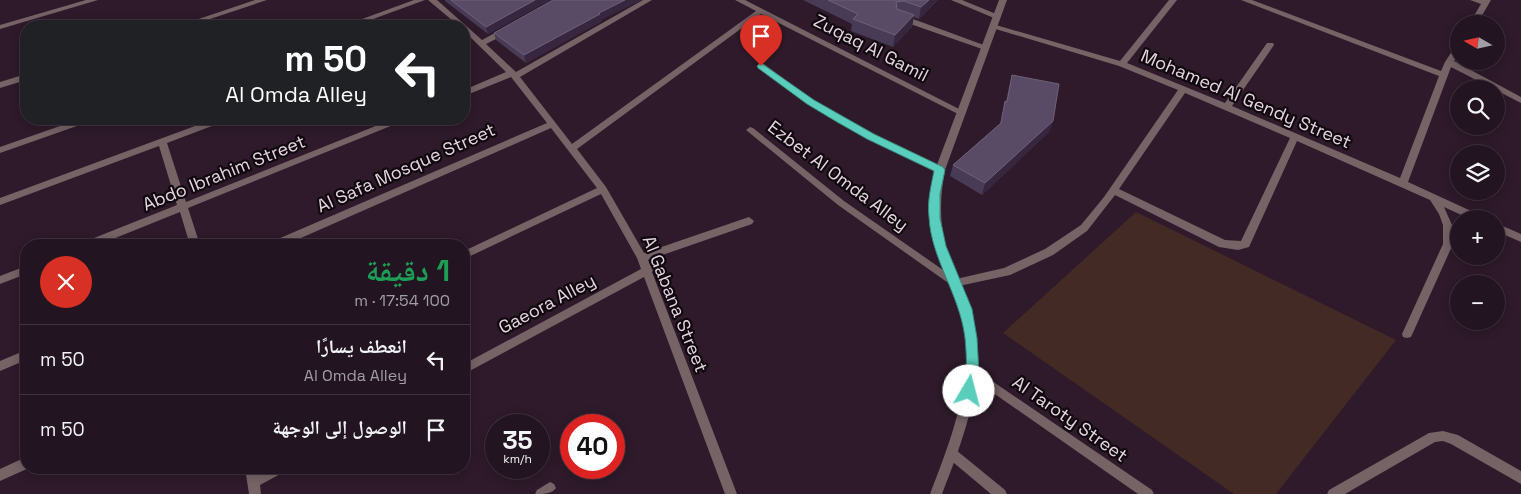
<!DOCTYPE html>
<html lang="ar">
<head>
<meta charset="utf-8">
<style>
	:root { --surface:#221420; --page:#2e212d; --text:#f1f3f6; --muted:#a29ea5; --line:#3f333e }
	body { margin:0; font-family:"Space Grotesk","Noto Naskh Arabic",sans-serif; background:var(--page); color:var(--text); direction:rtl; height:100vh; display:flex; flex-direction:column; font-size:19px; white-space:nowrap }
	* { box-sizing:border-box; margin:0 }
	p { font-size:16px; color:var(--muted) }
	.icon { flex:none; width:28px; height:28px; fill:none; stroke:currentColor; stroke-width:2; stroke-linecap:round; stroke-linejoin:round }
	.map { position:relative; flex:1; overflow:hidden; direction:ltr }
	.panel { position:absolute; left:20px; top:239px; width:450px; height:235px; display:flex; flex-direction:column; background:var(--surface); border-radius:20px; box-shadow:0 2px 12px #0003,0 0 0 1px var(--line); direction:rtl }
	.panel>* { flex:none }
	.guide { position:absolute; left:20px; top:20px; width:450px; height:105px; border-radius:20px; box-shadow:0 2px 12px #0003,0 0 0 1px var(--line); direction:rtl; background:#202124; color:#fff; overflow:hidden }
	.needle { width:32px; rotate:279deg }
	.tools { position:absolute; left:1450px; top:15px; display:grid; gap:10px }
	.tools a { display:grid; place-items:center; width:55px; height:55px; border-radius:50%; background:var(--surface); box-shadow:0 2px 12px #0003,0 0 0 1px var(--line); font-size:25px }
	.speed { position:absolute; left:485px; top:414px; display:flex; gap:10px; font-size:25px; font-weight:700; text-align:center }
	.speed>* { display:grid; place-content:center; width:65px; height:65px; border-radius:50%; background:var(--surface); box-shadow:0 2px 12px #0003,0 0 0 1px var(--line); line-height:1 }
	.speed small { font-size:12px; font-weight:400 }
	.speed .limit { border:8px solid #d22; background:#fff; color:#111 }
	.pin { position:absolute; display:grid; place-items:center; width:42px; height:42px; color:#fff; margin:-51px -21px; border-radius:50% 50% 50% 0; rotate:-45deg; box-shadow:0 0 5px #0007 }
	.pin .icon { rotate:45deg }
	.me { position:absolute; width:55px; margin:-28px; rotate:8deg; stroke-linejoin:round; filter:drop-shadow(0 0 4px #0008) }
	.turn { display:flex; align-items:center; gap:18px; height:105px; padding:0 20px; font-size:22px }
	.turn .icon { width:65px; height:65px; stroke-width:2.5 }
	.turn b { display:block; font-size:35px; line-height:42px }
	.round { display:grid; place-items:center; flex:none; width:52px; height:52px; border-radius:26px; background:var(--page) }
	.headline { display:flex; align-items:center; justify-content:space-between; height:85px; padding:0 20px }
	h1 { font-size:30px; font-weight:800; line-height:38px; color:#1e9e55 }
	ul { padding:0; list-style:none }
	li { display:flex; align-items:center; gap:15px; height:70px; padding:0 20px; border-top:1px solid var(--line) }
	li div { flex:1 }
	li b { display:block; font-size:19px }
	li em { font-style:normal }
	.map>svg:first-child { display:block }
	.green { fill:#432a24 }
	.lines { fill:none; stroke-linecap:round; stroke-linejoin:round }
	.minor { fill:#756366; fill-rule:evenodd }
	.tertiary { fill:#756366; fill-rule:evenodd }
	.wall { fill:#483b56 }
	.shaded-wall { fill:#36273e }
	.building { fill:#594b65; stroke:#6e6178 }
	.route { fill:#5acebc; stroke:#3a867a }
	.labels { text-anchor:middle; stroke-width:4.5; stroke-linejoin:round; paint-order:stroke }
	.street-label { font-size:18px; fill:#e4d6e0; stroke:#11080f }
</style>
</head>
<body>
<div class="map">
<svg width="1521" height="494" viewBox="0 0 1521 494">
	<rect width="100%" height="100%" fill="#2e1a2a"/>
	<path class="green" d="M1136 212 1396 340 1276 494H1234L1003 333Z"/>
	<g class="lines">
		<g class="minor">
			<path d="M86 0H98L0 29V25Z"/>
			<path d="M255 0H267L189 26H178Z"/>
			<path d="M414 0H425L354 26H343Z"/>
			<path d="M428 0H437L482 40 504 28H510V32L486 44 516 72 643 0H652L520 77 572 144 756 11 735 0H745L965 112 964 114H958L761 14 577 149 606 187 644 253 749 217 754 221 752 224 648 260 653 270 652 272 737 494H725L644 277 464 374V364L641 269 637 258 601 194 464 259V251L597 188 551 128 285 245H270L271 242 547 123 511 77 464 96V90L506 72 464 31V26H459Z"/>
			<path d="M951 0H962L1001 16 997 18H994Z"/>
			<path d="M1169 0H1177L1127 63 1225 103 1267 43H1273L1274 45 1232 106 1400 178 1439 76 1241 0H1252L1441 71 1445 62 1456 45H1459V53L1454 61 1521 97V103L1451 67 1408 182 1482 216 1484 219H1470L1444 207 1452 225 1453 244 1411 337 1407 338 1403 337 1402 334 1443 244V225L1439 214 1430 200 1297 141 1249 247 1238 250 1219 247 1115 195 1087 231 1053 255 1010 275 954 287 838 205 746 130 750 127 753 128 844 201 956 279 1004 268 1045 249 1081 225 1104 197 1178 90 1119 66 989 27 993 25H996L1120 61ZM1185 93 1290 138 1241 241 1225 240 1119 189Z"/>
			<path d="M1470 0H1491L1477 24H1469L1481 4Z"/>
			<path d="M899 16H905L989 47 988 49H982L899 20Z"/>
			<path d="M758 64H764L813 100 873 135 943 168 945 170 940 173 937 172 867 139 807 104 758 68Z"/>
			<path d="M26 74V80L0 88V82Z"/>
			<path d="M80 119H92L91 121 0 153V147Z"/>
			<path d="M214 119H226L225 121 167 143 186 202 393 119H404L403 121 188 208 200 245H190L180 212 98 245H83L84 242 177 205 159 146 0 205V198Z"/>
			<path d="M1496 223 1521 234V242L1496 231Z"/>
			<path d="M26 266V274L0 284V276Z"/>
			<path d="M26 350V360L0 371V361Z"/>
			<path d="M973 368 1152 490 1154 494H1138L969 376 967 373 969 370Z"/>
			<path d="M1443 431 1458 435 1521 471V484L1451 444 1443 441 1435 442 1345 494H1327L1329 490 1429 433Z"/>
			<path d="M952 448 956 450 1005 490 1007 494H991L948 458 946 454 948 450Z"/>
			<path d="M26 457V468H29L0 481V469Z"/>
			<path d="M245 468H257L258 473 269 468H286L284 472 260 485 261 494H249Z"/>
			<path d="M550 482 554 484 556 488C552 494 543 494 535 494L537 490Z"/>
		</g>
		<path class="tertiary" d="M999 0H1007L945 170C937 212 941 243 958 281 962 291 969 299 971 309 989 372 965 435 942 494H930C953 435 977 373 961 309 958 298 951 289 947 278 931 237 927 213 935 170Z"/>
	</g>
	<g class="wall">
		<path d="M445 0H550L488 34 445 1Z"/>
		<path d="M803 0H938L919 19 914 17 912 27 893 47 851 31 852 24Z"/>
		<path d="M601 20 602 21 526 63 496 40 494 33Z"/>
		<path d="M1012 75 1053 121 1049 132 982 195 950 176 953 165 1000 124 1005 101H1006L1009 87Z"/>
	</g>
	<g class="shaded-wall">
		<path d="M535 0H550L488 34 486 27Z"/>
		<path d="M625 0H642L601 20 602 21 526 63 524 55 599 13Z"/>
		<path d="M929 0H938L919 19 921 7Z"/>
		<path d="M914 15 912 27 893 47 895 35Z"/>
		<path d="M1053 121 1049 132 982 195 985 183Z"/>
	</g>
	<g class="building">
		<path d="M451 0H535L486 27Z"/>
		<path d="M553 0H625L599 13 600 14 524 55 494 33Z"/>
		<path d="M828 0H929L921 7 904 1 896 2 897 9 914 15 895 35 853 19 858 14Z"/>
		<path d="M1012 75 1059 84 1053 121 985 183 953 165 1001 123 1005 101 1007 102Z"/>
	</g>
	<path class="route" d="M761 63 814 100 874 134 943 167 945 170 940 194V218L946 246 972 309 977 338 979 373 973 395 969 396 964 395C961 387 966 380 966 372 967 361 966 349 965 338 960 295 931 259 929 217 927 202 931 186 934 171L867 139 837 122 807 104 758 68 757 66Z"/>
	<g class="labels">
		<g class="street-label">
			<text transform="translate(871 48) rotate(27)" y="6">Zuqaq Al Gamil</text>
			<text transform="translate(1246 99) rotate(23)" y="6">Mohamed Al Gendy Street</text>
			<text transform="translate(406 168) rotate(-24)" y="6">Al Safa Mosque Street</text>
			<text transform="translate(224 173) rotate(-22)" y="6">Abdo Ibrahim Street</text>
			<text transform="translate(838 176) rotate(37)" y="6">Ezbet Al Omda Alley</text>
			<text transform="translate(547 304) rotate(-28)" y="6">Gaeora Alley</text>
			<text transform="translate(675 304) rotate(68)" y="6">Al Gabana Street</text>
			<text transform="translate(1070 419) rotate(35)" y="6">Al Taroty Street</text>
		</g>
	</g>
</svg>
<div class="tools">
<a><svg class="needle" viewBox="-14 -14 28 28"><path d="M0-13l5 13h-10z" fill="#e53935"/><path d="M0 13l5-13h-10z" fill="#a29ea5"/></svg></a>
<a><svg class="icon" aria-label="search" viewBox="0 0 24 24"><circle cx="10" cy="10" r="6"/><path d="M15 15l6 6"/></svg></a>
<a><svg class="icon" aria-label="layers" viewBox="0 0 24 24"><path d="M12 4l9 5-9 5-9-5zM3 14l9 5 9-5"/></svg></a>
<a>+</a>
<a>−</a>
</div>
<div class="speed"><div>35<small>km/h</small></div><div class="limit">40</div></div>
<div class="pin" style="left:761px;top:66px;background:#d93025"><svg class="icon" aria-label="arrive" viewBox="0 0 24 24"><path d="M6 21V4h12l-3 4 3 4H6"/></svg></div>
<svg class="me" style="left:969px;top:391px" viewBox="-20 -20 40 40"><circle r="19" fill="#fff"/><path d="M0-13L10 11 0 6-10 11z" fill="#5acebc"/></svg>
<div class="guide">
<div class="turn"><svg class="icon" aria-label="left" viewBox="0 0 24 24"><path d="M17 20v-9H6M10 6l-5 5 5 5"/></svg><div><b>50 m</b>Al Omda Alley</div></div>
</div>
<section class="panel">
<div class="headline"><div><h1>1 دقيقة</h1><p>100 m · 17:54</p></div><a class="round" style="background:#d93025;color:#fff"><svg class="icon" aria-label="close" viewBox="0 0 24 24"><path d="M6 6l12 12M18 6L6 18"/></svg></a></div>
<ul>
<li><svg class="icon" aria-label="left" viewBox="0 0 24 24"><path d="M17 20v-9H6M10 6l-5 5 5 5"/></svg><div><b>انعطف يسارًا</b><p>Al Omda Alley</p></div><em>50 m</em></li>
<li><svg class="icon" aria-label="arrive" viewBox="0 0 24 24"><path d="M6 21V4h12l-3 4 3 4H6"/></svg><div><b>الوصول إلى الوجهة</b></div><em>50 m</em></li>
</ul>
</section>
</div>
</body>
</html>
